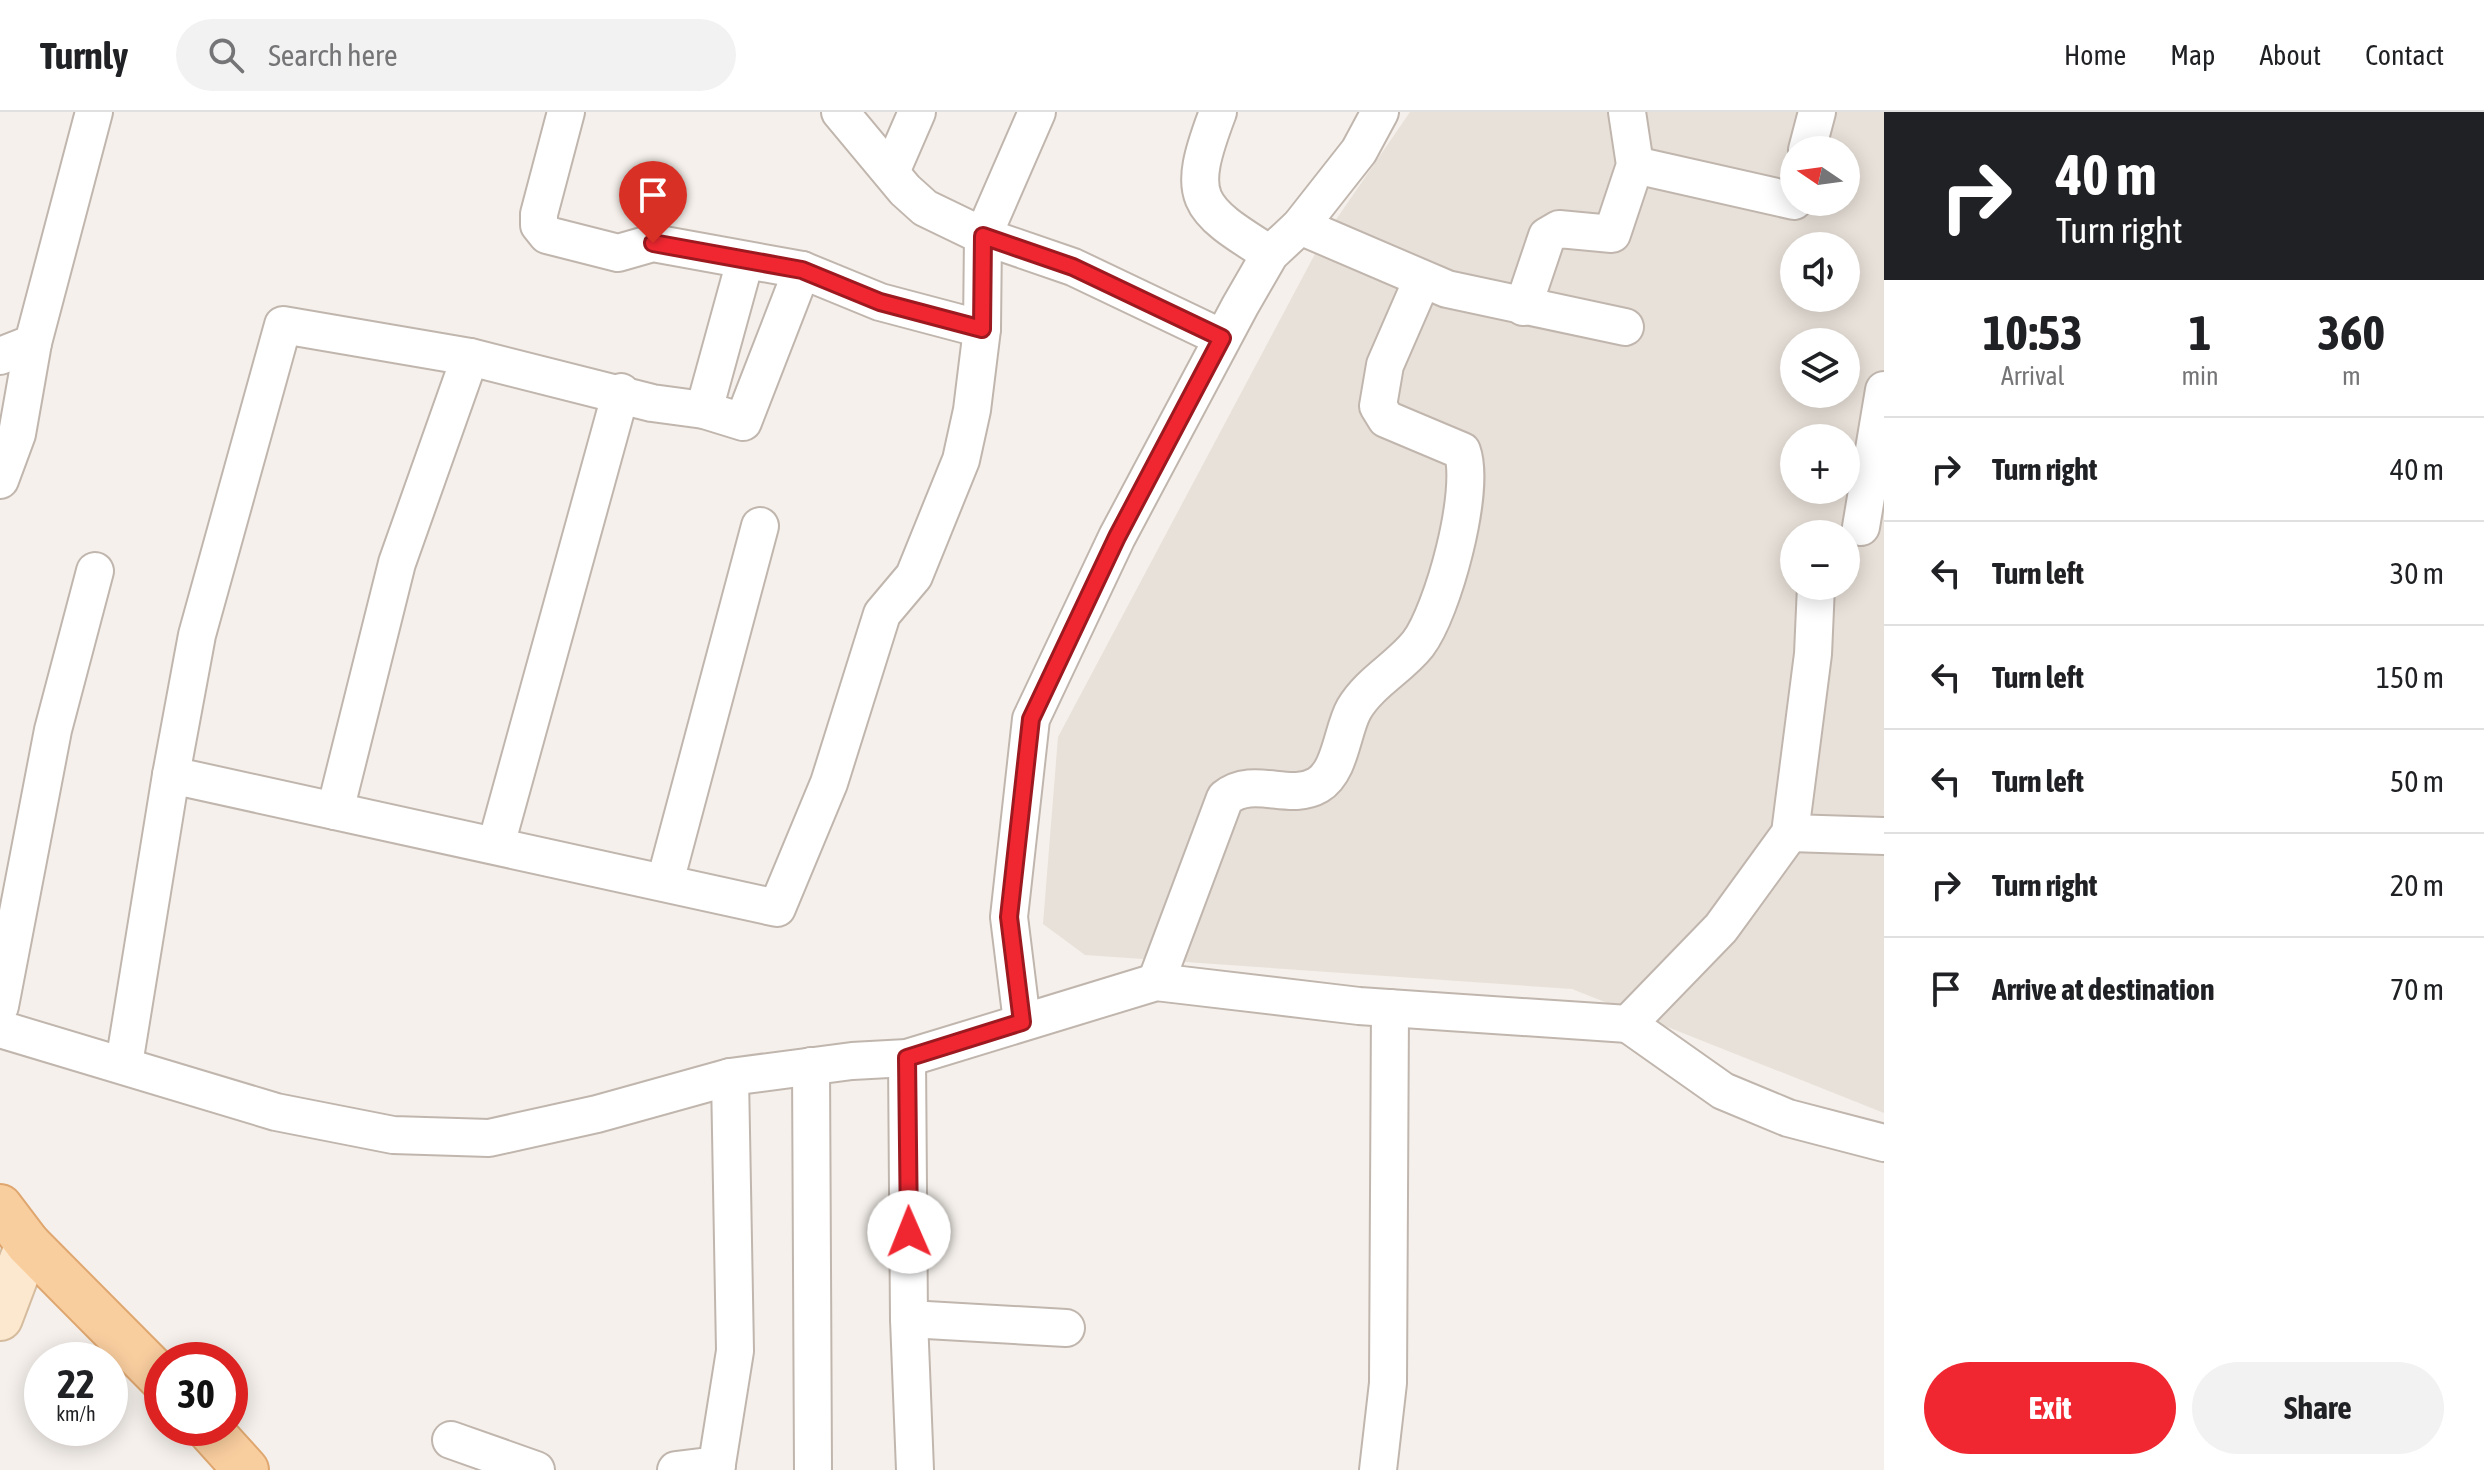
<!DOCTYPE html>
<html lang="en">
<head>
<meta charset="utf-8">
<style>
	:root { --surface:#fff; --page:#f2f2f2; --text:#202124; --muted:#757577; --line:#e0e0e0; --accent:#f02731 }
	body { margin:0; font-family:"Asap Condensed",sans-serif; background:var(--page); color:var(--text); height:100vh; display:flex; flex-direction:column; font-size:30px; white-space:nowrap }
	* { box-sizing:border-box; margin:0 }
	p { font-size:26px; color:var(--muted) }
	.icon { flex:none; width:44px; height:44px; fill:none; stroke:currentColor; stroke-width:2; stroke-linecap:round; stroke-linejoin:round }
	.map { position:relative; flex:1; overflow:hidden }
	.details { display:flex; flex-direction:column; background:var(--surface); width:600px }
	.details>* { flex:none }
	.top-card { background:#202124; color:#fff; overflow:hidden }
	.needle { width:52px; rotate:283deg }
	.fabs { position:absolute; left:1780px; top:24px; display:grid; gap:16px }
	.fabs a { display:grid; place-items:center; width:80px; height:80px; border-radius:50%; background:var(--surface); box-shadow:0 4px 20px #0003; font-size:40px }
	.speed { position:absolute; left:24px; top:1230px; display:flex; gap:16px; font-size:40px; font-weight:700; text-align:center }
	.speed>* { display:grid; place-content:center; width:104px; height:104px; border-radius:50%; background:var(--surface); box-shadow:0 4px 20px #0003; line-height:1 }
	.speed small { font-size:20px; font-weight:400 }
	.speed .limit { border:12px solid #d22; background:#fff; color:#111 }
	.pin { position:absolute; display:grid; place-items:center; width:68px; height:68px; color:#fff; margin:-82px -34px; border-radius:50% 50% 50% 0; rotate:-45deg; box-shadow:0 0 8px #0007 }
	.pin .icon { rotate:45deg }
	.me { position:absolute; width:88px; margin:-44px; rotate:359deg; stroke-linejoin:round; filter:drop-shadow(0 0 6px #0008) }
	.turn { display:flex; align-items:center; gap:28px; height:168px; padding:0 40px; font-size:36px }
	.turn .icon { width:104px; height:104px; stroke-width:2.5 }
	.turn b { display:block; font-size:56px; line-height:68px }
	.eta { display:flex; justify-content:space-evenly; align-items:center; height:136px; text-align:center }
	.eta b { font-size:48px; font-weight:700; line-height:56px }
	.cta { display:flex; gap:16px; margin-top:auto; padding:16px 40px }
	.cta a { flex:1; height:92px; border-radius:48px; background:var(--accent); color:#fff; font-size:32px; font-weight:700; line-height:92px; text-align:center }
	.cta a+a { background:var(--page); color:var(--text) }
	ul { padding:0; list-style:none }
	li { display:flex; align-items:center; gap:24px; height:104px; padding:0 40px; border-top:2px solid var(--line) }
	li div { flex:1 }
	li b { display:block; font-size:30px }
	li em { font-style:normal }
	header { display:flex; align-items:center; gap:48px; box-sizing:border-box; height:112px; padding:0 40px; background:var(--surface); border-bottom:2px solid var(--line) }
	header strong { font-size:38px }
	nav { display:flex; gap:44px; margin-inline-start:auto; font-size:28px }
	.search { width:560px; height:72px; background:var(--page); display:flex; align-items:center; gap:20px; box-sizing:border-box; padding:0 28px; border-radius:44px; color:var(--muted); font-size:30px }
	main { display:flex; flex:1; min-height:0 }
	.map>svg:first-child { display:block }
	.residential { fill:#e8e1d9; fill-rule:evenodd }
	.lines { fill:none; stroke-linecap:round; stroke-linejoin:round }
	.street-casing { stroke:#c0b6ae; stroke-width:40 }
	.secondary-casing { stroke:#d5bc9f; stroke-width:48 }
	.primary-casing { stroke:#dfa76f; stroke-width:48 }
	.street { stroke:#fff; stroke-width:36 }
	.secondary { stroke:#fce8ce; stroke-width:44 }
	.primary { stroke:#f9ce9f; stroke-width:44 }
	.route-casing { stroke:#9c1920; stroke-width:20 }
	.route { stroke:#f02731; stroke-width:14 }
</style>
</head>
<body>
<header>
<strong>Turnly</strong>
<div class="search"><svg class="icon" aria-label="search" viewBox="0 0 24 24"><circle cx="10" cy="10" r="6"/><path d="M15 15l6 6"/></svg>Search here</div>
<nav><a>Home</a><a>Map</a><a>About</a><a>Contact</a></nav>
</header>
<main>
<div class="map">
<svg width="1884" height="1358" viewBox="0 0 1884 1358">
	<rect width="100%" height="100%" fill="#f5f0eb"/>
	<path class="residential" d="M1410 0H1884V1001L1572 877 1085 843 1043 812 1058 625 1324 125ZM1794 38H1846V90H1794ZM1794 134H1846V186H1794ZM1794 230H1846V282H1794ZM1794 326H1846V378H1794ZM1794 422H1846V474H1794Z"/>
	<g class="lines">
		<g class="street-casing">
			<g id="street">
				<path d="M566 0 539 102V113L547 123 618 141 653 131 802 158 880 190 982 217"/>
				<path d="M840 0 905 78 925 96 983 124 1073 155 1222 226"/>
				<path d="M1218 0C1185 87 1195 95 1270 142"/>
				<path d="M1807 38 1817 0"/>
				<path d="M1635 53 1794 89"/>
				<path d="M891 60 917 0"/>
				<path d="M1300 114 1447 177 1625 215"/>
				<path d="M1523 195 1547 124 1559 117 1612 122 1635 53 1627 0"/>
				<path d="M0 244 33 231 94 0"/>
				<path d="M704 298 745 149"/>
				<path d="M0 368 17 322 33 231"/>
				<path d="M1861 415 1884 278"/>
				<path d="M171 663 197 523 283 213 470 245 652 291 704 298 743 310 802 158"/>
				<path d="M335 699 397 451 470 245"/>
				<path d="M1790 721 1884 724"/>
				<path d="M496 733 621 280"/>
				<path d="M665 770 760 414"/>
				<path d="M1156 870 1225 686C1254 663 1289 690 1318 673 1341 659 1342 618 1354 597 1370 570 1399 556 1418 532 1443 499 1476 378 1462 339L1386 307 1378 294 1385 253 1422 168"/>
				<path d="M0 894 53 618 95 459"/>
				<path d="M1022 910 1009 805 1031 607 1117 425 1240 194 1270 142 1300 114 1359 39 1380 0"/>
				<path d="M1628 912 1723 979 1788 1006 1884 1031"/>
				<path d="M0 917 276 1000 393 1023 489 1026 597 1002 730 965 852 949 907 946 1156 870 1359 894 1628 912 1721 816 1790 721 1813 542 1816 474"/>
				<path d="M907 946 909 1207 915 1358"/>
				<path d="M124 952 171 663 777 796 829 671 882 502 914 464 961 348 972 298 982 217 983 124 1037 0"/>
				<path d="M811 954 813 1358"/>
				<path d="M909 1207 1066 1216"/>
				<path d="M451 1328 536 1358"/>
				<path d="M676 1358 717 1353"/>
				<path d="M716 1358 735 1239 730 965"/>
				<path d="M1378 1358 1388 1271 1390 896"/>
			</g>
		</g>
		<g class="secondary-casing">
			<path id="secondary" d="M0 1206 28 1132"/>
		</g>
		<g class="primary-casing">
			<g id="primary">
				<path d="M0 1095 28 1132 162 1267"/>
				<path d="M208 1316 246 1358"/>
			</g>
		</g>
		<use href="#street" class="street"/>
		<use href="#secondary" class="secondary"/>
		<use href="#primary" class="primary"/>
	</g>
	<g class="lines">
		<g class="route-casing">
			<path id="route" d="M653 131 802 158 880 190 982 217 983 124 1073 155 1222 226 1117 425 1031 607 1009 805 1022 910 907 946 909 1120"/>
		</g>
		<use href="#route" class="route"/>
	</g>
</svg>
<div class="fabs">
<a><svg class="needle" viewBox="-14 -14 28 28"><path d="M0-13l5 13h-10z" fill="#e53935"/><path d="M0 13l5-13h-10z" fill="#757577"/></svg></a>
<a><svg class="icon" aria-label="sound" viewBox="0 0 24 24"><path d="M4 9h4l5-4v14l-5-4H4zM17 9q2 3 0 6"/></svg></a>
<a><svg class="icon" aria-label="layers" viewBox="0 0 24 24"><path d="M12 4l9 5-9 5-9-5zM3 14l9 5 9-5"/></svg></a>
<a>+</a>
<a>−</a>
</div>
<div class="speed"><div>22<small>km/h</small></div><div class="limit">30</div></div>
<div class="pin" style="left:653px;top:131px;background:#d93025"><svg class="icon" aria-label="arrive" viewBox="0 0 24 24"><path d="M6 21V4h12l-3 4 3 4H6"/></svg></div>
<svg class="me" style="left:909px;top:1120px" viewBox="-20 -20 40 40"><circle r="19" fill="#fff"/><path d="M0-13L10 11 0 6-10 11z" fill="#f02731"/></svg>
</div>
<section class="details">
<div class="top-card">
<div class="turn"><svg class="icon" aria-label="right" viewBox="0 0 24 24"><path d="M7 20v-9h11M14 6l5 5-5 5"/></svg><div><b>40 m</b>Turn right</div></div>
</div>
<div class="eta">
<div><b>10:53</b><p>Arrival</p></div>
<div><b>1</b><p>min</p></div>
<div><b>360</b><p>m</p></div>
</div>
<ul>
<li><svg class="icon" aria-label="right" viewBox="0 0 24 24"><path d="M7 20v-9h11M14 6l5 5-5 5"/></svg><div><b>Turn right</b></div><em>40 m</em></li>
<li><svg class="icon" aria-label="left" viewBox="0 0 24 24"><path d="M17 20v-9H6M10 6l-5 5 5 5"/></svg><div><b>Turn left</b></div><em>30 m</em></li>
<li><svg class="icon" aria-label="left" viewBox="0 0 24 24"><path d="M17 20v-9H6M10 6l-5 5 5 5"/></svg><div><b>Turn left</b></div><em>150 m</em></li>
<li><svg class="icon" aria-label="left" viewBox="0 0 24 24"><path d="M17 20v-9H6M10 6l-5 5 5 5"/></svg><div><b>Turn left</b></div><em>50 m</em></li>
<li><svg class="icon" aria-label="right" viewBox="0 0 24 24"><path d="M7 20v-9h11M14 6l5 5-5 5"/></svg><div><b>Turn right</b></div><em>20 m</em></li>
<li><svg class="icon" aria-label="arrive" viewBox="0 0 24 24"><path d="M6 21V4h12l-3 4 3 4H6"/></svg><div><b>Arrive at destination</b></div><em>70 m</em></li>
</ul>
<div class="cta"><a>Exit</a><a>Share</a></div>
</section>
</main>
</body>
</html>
